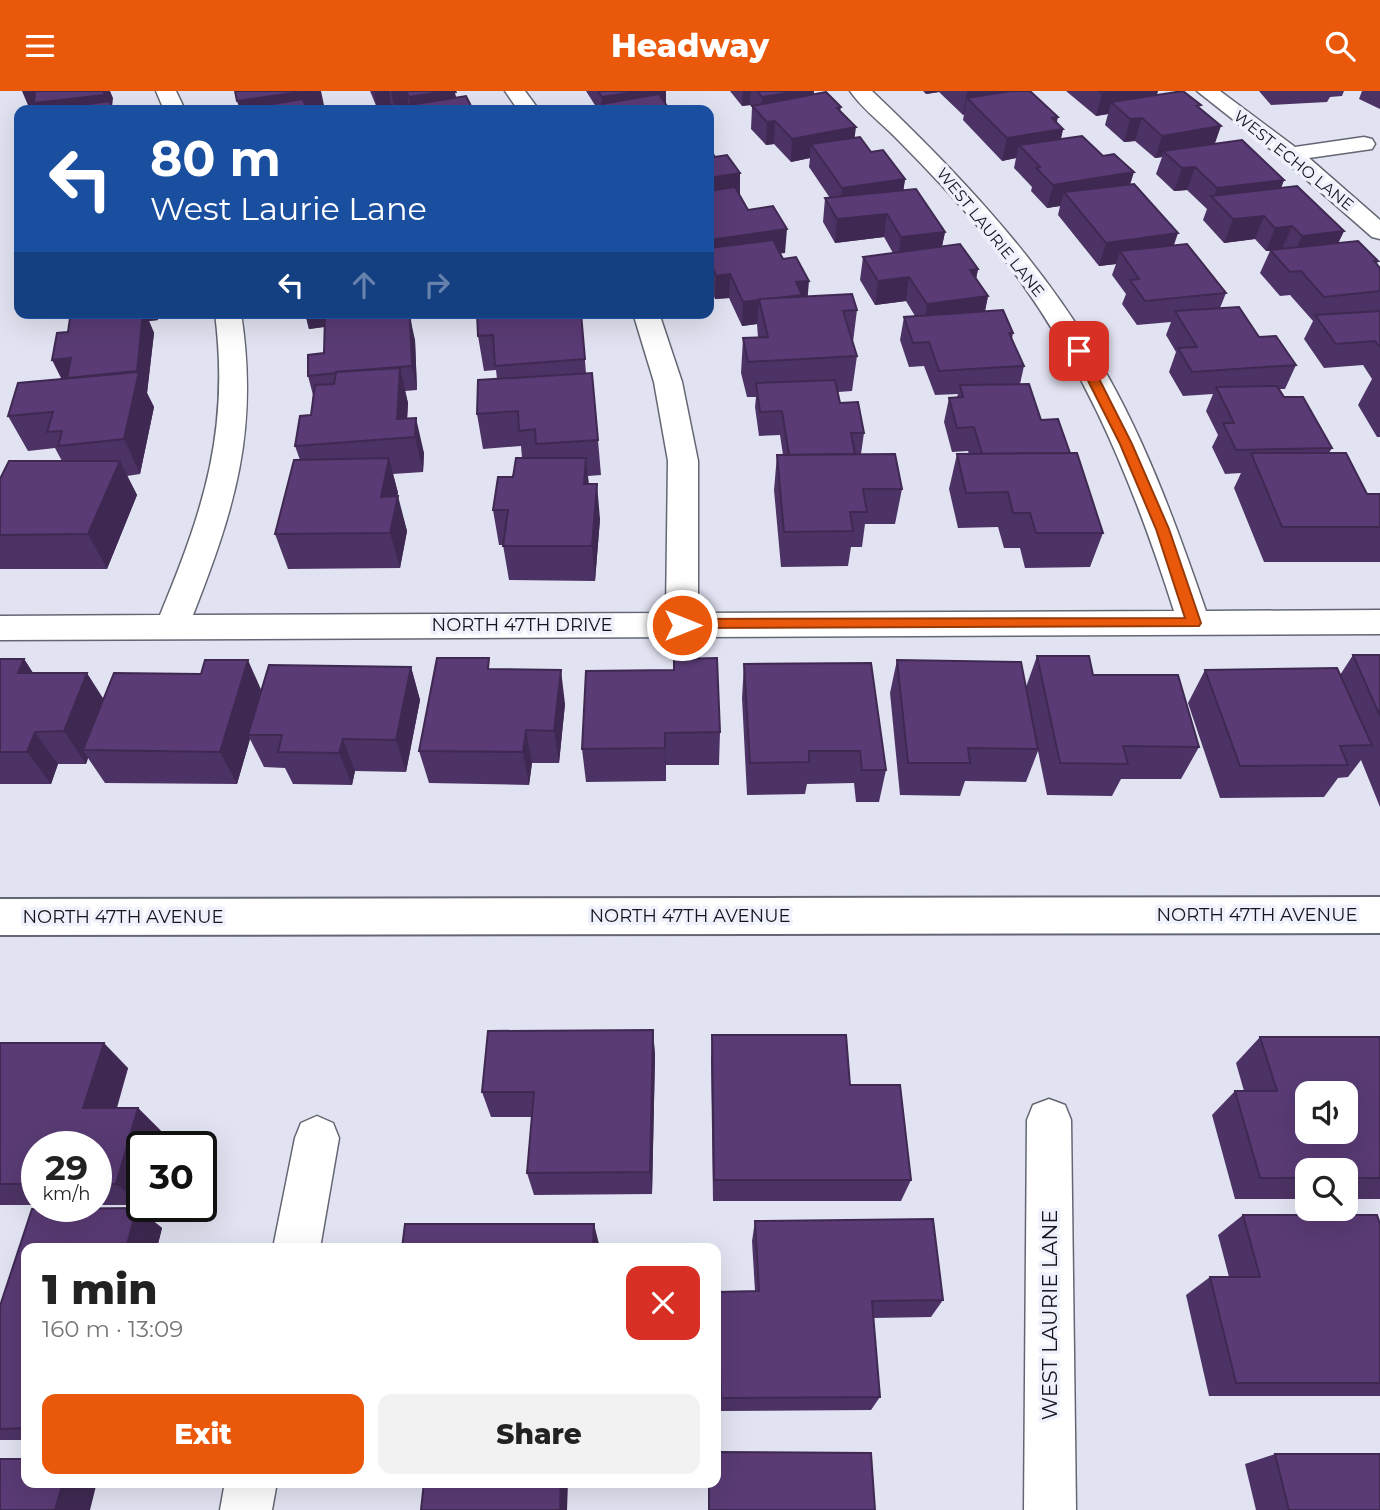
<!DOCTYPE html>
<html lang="en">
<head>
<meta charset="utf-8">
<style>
	:root { --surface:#fff; --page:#f2f2f2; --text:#222; --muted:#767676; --accent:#ea580c }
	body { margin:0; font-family:Montserrat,sans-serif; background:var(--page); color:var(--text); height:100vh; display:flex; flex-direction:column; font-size:26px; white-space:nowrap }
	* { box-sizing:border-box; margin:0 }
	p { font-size:23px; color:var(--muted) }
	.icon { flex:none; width:38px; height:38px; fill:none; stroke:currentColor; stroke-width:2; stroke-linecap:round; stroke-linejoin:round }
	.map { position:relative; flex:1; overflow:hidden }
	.side { position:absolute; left:21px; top:1152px; width:700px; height:245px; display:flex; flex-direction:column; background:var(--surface); border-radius:14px; box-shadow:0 7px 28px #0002 }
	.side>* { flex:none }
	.guide { position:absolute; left:14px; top:14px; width:700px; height:214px; border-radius:14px; box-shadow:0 7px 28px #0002; background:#1a4fa0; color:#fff; overflow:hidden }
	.buttons { position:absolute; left:1295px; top:990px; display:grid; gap:14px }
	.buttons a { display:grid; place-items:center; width:63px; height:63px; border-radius:14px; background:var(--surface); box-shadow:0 7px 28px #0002; font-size:35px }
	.speed { position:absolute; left:21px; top:1040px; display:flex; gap:14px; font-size:35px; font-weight:700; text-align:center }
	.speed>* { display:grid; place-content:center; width:91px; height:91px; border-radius:50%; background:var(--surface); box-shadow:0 7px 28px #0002; line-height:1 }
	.speed small { font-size:18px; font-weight:400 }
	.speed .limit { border:4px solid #111; border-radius:10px; background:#fff; color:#111 }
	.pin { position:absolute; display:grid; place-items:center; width:60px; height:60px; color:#fff; margin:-30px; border-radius:14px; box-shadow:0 4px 10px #0006 }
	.me { position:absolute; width:77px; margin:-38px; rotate:90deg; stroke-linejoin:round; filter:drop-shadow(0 0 5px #0008) }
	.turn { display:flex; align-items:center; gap:24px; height:147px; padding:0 21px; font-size:32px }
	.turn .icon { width:91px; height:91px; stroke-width:2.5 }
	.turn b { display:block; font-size:49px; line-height:60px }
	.lanes { display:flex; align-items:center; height:66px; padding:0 21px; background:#0003; justify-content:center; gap:35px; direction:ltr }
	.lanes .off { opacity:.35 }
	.round { display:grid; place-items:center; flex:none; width:74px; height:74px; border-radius:14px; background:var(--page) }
	.summary { display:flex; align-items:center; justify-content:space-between; height:119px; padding:0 21px }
	h1 { font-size:42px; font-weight:800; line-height:52px }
	.cta { display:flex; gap:14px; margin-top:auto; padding:14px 21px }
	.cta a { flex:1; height:80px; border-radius:14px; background:var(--accent); color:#fff; font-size:28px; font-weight:800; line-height:80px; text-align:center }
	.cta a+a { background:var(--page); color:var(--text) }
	header { display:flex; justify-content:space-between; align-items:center; height:91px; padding:0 21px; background:var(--accent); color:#fff; font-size:32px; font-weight:800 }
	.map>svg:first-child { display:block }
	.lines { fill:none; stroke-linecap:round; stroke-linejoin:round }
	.minor-casing { stroke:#646673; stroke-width:3 }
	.tertiary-casing { stroke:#646673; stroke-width:4 }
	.minor { fill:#fff; fill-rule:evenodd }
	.tertiary { fill:#fff; fill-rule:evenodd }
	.wall { fill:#4d3365 }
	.shaded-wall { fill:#3f2952 }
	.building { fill:#5a3b75; stroke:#3f2952; stroke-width:2; fill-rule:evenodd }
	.route { fill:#ea580c; stroke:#983908; stroke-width:2 }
	.labels { text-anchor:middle; stroke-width:7; stroke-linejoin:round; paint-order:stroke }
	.far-street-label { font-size:16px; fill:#14151a; stroke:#eef1fc }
	.street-label { font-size:18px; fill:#14151a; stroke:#eef1fc }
	.near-street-label { font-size:21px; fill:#14151a; stroke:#eef1fc }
</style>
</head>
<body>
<header><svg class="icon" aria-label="menu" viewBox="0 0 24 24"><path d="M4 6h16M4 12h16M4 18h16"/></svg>Headway<svg class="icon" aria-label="search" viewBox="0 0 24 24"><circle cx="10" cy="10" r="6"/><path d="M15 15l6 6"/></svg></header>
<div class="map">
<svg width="1380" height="1419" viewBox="0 0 1380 1419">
	<rect width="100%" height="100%" fill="#e1e3f2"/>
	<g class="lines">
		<g class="minor-casing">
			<g id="minor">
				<path d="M156 0H176L185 19H164Z"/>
				<path d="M505 0H525L539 19H518Z"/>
				<path d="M850 0H872C954 78 1033 161 1092 258 1142 339 1175 430 1206 520L1380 519V543L0 549V525L160 524C204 418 230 339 215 222H241C259 339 235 417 193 524L666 522 668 370 654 291 633 222H659L682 291 698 370V522L1174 520C1129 379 1077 254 981 139 955 108 927 78 898 49 883 33 862 18 850 0Z"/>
				<path d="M1197 0H1220L1295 56 1364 46 1372 48 1375 53 1372 58 1309 67 1380 129V148L1372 146 1283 68Z"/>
				<path d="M1049 1008 1065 1014 1071 1029 1076 1419H1024L1027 1029 1033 1014Z"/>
				<path d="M317 1025 333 1032 339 1047 320 1157H273L295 1047 301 1032Z"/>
				<path d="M225 1391H277L272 1419H220Z"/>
			</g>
		</g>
		<g class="tertiary-casing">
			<path id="tertiary" d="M1380 806V842L0 844V808Z"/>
		</g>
		<use href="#minor" class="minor"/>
		<use href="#tertiary" class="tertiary"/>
	</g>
	<g class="wall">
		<path d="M370 0H456L457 2H455L456 7 392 17 391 15 377 17Z"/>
		<path d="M586 0H666V13L669 18 684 19H598Z"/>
		<path d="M730 0H814V4L841 16 840 21 855 47 905 88 903 99 945 141 942 155 978 178 976 188 988 205 985 220 1013 242 1012 248 1024 275 1020 293 1041 329 1070 362 1103 442 1090 476 1025 477 1020 457H1004L998 436 958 437 949 398 957 363H969L968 360 952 361 944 331 949 307 957 306 958 303 935 304 924 275 909 276 900 249 904 226 915 225 906 210 875 214 860 189 863 166 893 162 884 146 835 152 823 131 825 107H830L809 76 810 67 791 71 774 53 766 54 751 38 752 16 750 14 742 15Z"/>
		<path d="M923 0H1030L1063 38 1061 48 1130 93 1174 155 1226 202 1220 217 1296 274 1285 298H1279L1284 306 1332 357 1329 362 1367 403H1380V471H1264L1234 397 1241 382 1225 383 1212 356 1218 344 1206 320 1213 303 1183 305 1169 281 1176 261 1166 244 1171 231 1137 234 1122 213 1126 203 1112 184 1116 173 1099 175 1058 124 1060 115 1047 117 1031 100 1032 96 1014 77 1016 67 1002 70 963 29 964 23 963 24 939 1 926 3Z"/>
		<path d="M1066 0H1158L1156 5 1200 17 1215 53 1284 89 1281 97 1344 140 1338 152 1378 170 1377 173 1380 177V346H1377L1358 314 1372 288 1363 274 1324 277 1304 248 1313 230 1290 204 1280 205 1260 182 1270 160H1266L1255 148 1224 152 1203 129 1207 118 1187 99 1174 100 1156 83 1162 66 1155 67 1135 50 1124 51 1105 34 1108 23 1096 25Z"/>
		<path d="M1259 0H1344L1342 5 1330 6 1327 11 1271 14Z"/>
		<path d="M1362 0H1380V18L1359 8Z"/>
		<path d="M709 57 748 119 785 162H780L807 206 857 219 853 251 857 265 852 300 838 301 840 312 864 342 861 363 902 398 895 433H865L862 456H851L848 475 781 476 774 399 777 364H783L780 344 759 345 755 316 756 306H747L741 282 743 247H758L757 233 742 235 729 207 715 208 709 193Z"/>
		<path d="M73 222H157L158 229 149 230 154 242 147 302 154 316 140 383 127 385 137 404 107 478H0V388L62 370 55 357 28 360 8 325 61 288 68 241 75 226Z"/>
		<path d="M305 222H404L405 224 393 225V227L415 249 417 299 405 300 408 312 407 328 424 362 423 381 393 383 398 402 397 405 407 440 400 477 288 478 275 443 300 369 295 355 311 324 313 304 308 285 324 262 325 236 309 238Z"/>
		<path d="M581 222 586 282 598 349 601 384 588 385 589 393 600 428 595 490 509 489 503 454H499L493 419 522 367 521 355 483 358 477 323 497 288 496 279 484 280 478 245Z"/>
		<path d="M1353 564H1380V716L1361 669 1348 686 1338 687 1324 706 1220 707 1188 612 1205 579 1340 584Z"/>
		<path d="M1037 565 1093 584 1199 656 1181 688H1121L1112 705 1047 704 1038 660 1026 691 965 690 960 705 900 704 890 602 897 569 1026 596Z"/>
		<path d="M0 568H24L33 582 104 608 262 599 411 576 420 609 406 681 355 680 352 694 293 693 285 677 264 676 250 648 237 693 105 692 88 667 86 673H58L51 693H0Z"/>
		<path d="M744 573 886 679 879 711H856L854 692 807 693 805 703 747 704 742 607Z"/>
		<path d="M492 578 565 613 559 672H532L529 694 429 692 419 660Z"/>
		<path d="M586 580 720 641 719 674H666V690L586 691 582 658Z"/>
		<path d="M653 939 655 965 652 1103 534 1104 527 1082 532 1026H491L482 1001Z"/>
		<path d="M712 944 850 994 911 1089 901 1110H713L711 970Z"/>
		<path d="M1260 946H1380V1108H1346V1080H1307V1108H1235L1212 1024 1235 1000H1244L1236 972Z"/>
		<path d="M0 952 128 977 117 1017H138L162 1041 142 1055V1114H96V1055H37V1114H0Z"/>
		<path d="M137 1117 162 1137 157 1157H26V1349H0V1215L32 1118Z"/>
		<path d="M1243 1124 1380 1133V1305H1209L1186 1204 1210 1186H1229L1218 1144Z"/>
		<path d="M755 1130 943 1209 931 1226 873 1227 880 1306 871 1319 719 1320 717 1218 718 1201 755 1200 752 1150Z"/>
		<path d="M1275 1363 1380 1419H1256L1245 1373Z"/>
	</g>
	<g class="shaded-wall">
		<path d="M22 0H110L113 7 112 16 114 19H30Z"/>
		<path d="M308 0H321L325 19H240L237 10Z"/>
		<path d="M374 0H389L391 15 377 17Z"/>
		<path d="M400 0H406L410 19H395L391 1Z"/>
		<path d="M447 0H456L457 2H455L458 19H411L409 6Z"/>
		<path d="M643 0H666V19L602 13V6Z"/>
		<path d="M743 0H751L750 14 742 15Z"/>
		<path d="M800 0H814L813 20 761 25 762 6Z"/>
		<path d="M927 0H939V1L926 3Z"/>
		<path d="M973 0H1016L967 7 964 23 963 24 967 1Z"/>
		<path d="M1116 0H1158L1153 14 1111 11 1108 23 1096 25 1102 3Z"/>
		<path d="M1058 26 1055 39 1063 38 1058 60 1019 54 1016 67 1002 70 1007 47 1052 27Z"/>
		<path d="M1142 27 1135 50 1124 51 1130 28Z"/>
		<path d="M775 30 774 53 766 54 767 31Z"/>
		<path d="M1221 35 1213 58 1163 60 1162 66 1155 67 1162 45Z"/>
		<path d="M856 36 853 59 811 53 810 67 791 71 792 48Z"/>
		<path d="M1195 76 1187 99 1174 100 1182 77Z"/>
		<path d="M1134 81 1127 104 1064 101 1060 115 1047 117 1053 94Z"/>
		<path d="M740 82V105L709 111V87Z"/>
		<path d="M905 88 902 111 839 120 842 97Z"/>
		<path d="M1284 89 1275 112 1213 108 1217 97Z"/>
		<path d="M887 123 884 146 835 152 837 128Z"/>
		<path d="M1264 125 1255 148 1224 152 1233 128Z"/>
		<path d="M1292 135 1282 158 1270 159V160H1266L1275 137Z"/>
		<path d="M787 138 785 162 710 172 709 169V149Z"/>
		<path d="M1344 140 1333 163 1292 168 1302 145Z"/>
		<path d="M945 141 940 165 898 170 901 146Z"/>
		<path d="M1178 142 1170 166 1120 160 1116 173 1099 175 1106 152Z"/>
		<path d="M978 178 973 202 970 179Z"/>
		<path d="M730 183 729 207 715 208 716 185Z"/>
		<path d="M909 186 906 210 875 214 878 190Z"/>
		<path d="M809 190 807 214 759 209 796 191Z"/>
		<path d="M988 205 983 229 923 237 927 213Z"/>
		<path d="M759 209 757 233 742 235 743 211Z"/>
		<path d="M73 222H157L158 229 149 230 154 242 147 302 154 316 140 383 124 348 64 293 52 269 82 242Z"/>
		<path d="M305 222H404L405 224 393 225 397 242 392 226 309 238Z"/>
		<path d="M410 226 415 249 417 299 412 275Z"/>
		<path d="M400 277 408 312 406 347 397 328Z"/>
		<path d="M416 327 424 362 423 381 415 346Z"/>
		<path d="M389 367 398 402 390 441 381 406Z"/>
		<path d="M586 367 589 402 584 393Z"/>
		<path d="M120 370 137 404 107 478 88 443Z"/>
		<path d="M597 393 600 428 595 490 592 455Z"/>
		<path d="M398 405 407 440 400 477 390 442Z"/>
		<path d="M24 568 46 602 18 582Z"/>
		<path d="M248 569 263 603 248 644 250 648 237 693 220 661Z"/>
		<path d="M411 576 420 609 406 681 396 649Z"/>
		<path d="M561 579 565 613 559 672 554 640Z"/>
		<path d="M87 582 108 615 83 659 88 667 86 673 64 640Z"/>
		<path d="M526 639 532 672 529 694 523 661Z"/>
		<path d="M35 641 58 673 51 693 27 661Z"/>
		<path d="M665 642 666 674V690L665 657Z"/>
		<path d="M343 648 355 680 352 694 339 662Z"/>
		<path d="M653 939 655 965 652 1103 650 1081Z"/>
		<path d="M104 952 128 977 109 1041 83 1017Z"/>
		<path d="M138 1017 162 1041 158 1055H142V1114L116 1093Z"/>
		<path d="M137 1117 162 1137 157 1157H126Z"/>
		<path d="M594 1133 599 1153 598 1157H593Z"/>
		<path d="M63 1391H97L90 1419H55Z"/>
		<path d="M561 1391H568L567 1419H560Z"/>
	</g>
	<g class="building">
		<path d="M35 0H104V4L34 12Z"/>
		<path d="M235 0H308L237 10Z"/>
		<path d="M406 0H447L409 6Z"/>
		<path d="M598 0H643L602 6Z"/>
		<path d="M757 0H800L762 6Z"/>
		<path d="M1011 0H1030L1058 26 1052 27 1063 38 1007 47 967 7Z"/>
		<path d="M1099 0H1116L1102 3Z"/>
		<path d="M1183 0 1201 14 1197 15 1221 35 1162 45 1142 27 1130 28 1111 11Z"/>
		<path d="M826 1 841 16 837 17 856 36 792 48 775 30 767 31 752 15Z"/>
		<path d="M659 3 669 18 681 16 684 19H606L602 13Z"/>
		<path d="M466 5 473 19H384V18Z"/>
		<path d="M303 8 307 19H249L248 17Z"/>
		<path d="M110 10 111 19H46Z"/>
		<path d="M1082 45 1103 65 1114 63 1134 81 1053 94 1036 77 1040 76 1019 54Z"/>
		<path d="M860 46 871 61 883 59 905 88 842 97 811 53Z"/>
		<path d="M1242 49 1284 89 1217 97 1195 76 1182 77 1163 60Z"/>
		<path d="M709 57 715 66 727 64 740 82 709 87Z"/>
		<path d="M1134 93 1178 142 1106 152 1064 101Z"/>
		<path d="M1297 95 1344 140 1302 145 1292 135 1275 137 1264 125 1233 128 1211 105Z"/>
		<path d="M735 96 748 119 773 115 787 138 709 149V100Z"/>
		<path d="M916 98 945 141 901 146 887 123 837 128 825 107Z"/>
		<path d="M773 149 783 168 796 166 809 190 796 191 802 204 743 211 730 183 716 185 709 169V157Z"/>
		<path d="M1358 150 1378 170H1374L1380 177V200L1324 206 1301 180 1290 181 1270 159Z"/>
		<path d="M960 153 978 178 970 179 988 205 927 213 909 186 878 190 863 166Z"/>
		<path d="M1187 153 1226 202 1145 210 1130 189 1139 188 1120 160Z"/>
		<path d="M852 203 857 219 843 220 857 265 748 271 743 247 768 246 759 208Z"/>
		<path d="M1239 216 1259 246 1276 245 1296 274 1192 281 1178 257 1197 256 1175 220Z"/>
		<path d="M1003 219 1013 242H1009L1024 275 939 280 929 251 913 252 904 226Z"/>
		<path d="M1380 220V256L1375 250 1336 253 1315 224Z"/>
		<path d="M109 222H143L137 280 67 287 71 267 52 269 57 242 68 241 70 227Z"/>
		<path d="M350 222H391L392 227 410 226 412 275 336 281V282L308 285V264L324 262 325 225Z"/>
		<path d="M477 222H581L585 268 495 275 493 244 478 245Z"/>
		<path d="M400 277 397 328 416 327 415 346 295 355 300 325 311 324 315 294 334 293 336 281Z"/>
		<path d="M139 281 124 348 58 355 62 340 47 341 53 321 8 325 18 292Z"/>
		<path d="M592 282 598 349 536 353 535 338 519 340 518 320 477 323 478 289Z"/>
		<path d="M835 289 840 312 858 311 864 342H851L855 363 789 364 782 320 760 321 756 292Z"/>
		<path d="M1029 293 1041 329 1058 328 1070 362 982 363 974 336 957 337 949 307 963 306 960 294Z"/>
		<path d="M1277 295 1284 306H1303L1332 357 1236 359 1223 332H1234L1216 296Z"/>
		<path d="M1077 362 1103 442H1036L1030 422H1013L1008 401 966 402 957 363Z"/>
		<path d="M1251 362H1346L1367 403H1380V436H1282Z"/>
		<path d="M895 363 902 398H863L867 421H850L853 440 784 441 777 364Z"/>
		<path d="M389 367 381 406 398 405 390 442 275 443 294 369Z"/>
		<path d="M516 367H586L584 393H597L592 455H503L508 419H493L498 386H513Z"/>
		<path d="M9 370H120L88 443 0 444V388Z"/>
		<path d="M1353 564H1380V625Z"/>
		<path d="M1037 565H1089L1093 584H1178L1199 656 1123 655 1128 673 1060 672Z"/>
		<path d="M437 567H489L488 578 561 579 554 640 526 639 523 661 419 660Z"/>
		<path d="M717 567 720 641 665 642V657L582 658 586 580 674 579V568Z"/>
		<path d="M0 568H24L18 582H87L64 640 35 641 27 661H0Z"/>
		<path d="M205 569H248L220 661 83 659 114 582 201 583Z"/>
		<path d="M897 569 1021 571 1038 658 968 657 970 672H908Z"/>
		<path d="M871 572 886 679H862L860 660H809V671L750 672 744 573Z"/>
		<path d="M269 574 411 576 396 649 343 648 339 662 278 661 282 644H248Z"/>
		<path d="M1337 577 1372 654 1340 655 1348 674 1240 675 1205 579Z"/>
		<path d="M653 939 650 1081 527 1082 534 1001H482L488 940Z"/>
		<path d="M712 944H846L850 994H900L911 1089H714Z"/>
		<path d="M1260 946H1380V1087H1346V1080H1307V1087H1260L1235 1000H1277ZM1307 1003H1346V1041H1307Z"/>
		<path d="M0 952H104L83 1017H138L116 1093H96V1055H37V1093H0Z"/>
		<path d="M137 1117 126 1157H26V1337L0 1338V1215L32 1118Z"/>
		<path d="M1243 1124H1377L1380 1133V1292H1236L1210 1186H1260Z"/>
		<path d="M933 1128 943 1209 872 1210 880 1306 721 1307 718 1201 759 1200 755 1130Z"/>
		<path d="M405 1133H594L593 1157H402Z"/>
		<path d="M716 1361 871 1362 875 1419H709V1391H716Z"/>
		<path d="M1275 1363H1380V1419H1289Z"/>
		<path d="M0 1368H26V1391H63L55 1419H0Z"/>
		<path d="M424 1391H561L560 1419H421Z"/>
	</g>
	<path class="route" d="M1079 256 1085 260 1132 353 1169 438 1201 532 1199 535 677 537 675 534 682 528 1185 527 1156 438 1120 353 1073 260Z"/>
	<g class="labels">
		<g class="far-street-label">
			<text transform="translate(1294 69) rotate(39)" y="6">WEST ECHO LANE</text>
			<text transform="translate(991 141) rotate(51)" y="6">WEST LAURIE LANE</text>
		</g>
		<g class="street-label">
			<text x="522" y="540">NORTH 47TH DRIVE</text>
			<text x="1257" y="830">NORTH 47TH AVENUE</text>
			<text x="690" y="831">NORTH 47TH AVENUE</text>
			<text x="123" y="832">NORTH 47TH AVENUE</text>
		</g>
		<g class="near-street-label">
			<text transform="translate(1050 1224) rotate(-90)" y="7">WEST LAURIE LANE</text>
		</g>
	</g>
</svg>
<div class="buttons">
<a><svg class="icon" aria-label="sound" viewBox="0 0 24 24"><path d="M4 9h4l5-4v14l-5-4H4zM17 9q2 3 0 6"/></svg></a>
<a><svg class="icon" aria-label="search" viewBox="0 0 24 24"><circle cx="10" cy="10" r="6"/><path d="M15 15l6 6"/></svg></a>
</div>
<div class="speed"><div>29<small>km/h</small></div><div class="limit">30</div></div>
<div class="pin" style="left:1079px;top:260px;background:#d93025"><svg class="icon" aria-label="arrive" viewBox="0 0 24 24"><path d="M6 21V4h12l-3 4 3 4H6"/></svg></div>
<svg class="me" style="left:682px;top:534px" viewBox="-20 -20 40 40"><circle r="17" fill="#ea580c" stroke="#fff" stroke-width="3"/><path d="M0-11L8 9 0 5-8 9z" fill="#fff"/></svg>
<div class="guide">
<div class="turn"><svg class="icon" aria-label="left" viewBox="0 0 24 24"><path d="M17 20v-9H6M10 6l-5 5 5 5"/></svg><div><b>80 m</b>West Laurie Lane</div></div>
<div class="lanes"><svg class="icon" aria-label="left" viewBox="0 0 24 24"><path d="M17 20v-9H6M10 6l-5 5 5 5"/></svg><svg class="icon off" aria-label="ahead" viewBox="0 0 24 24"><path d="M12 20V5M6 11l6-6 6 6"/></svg><svg class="icon off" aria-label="right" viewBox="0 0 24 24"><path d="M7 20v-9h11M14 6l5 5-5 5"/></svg></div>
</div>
<section class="side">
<div class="summary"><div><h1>1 min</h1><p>160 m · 13:09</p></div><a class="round" style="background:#d93025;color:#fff"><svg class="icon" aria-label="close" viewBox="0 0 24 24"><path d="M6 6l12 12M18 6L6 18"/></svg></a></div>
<div class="cta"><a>Exit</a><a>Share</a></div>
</section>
</div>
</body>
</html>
